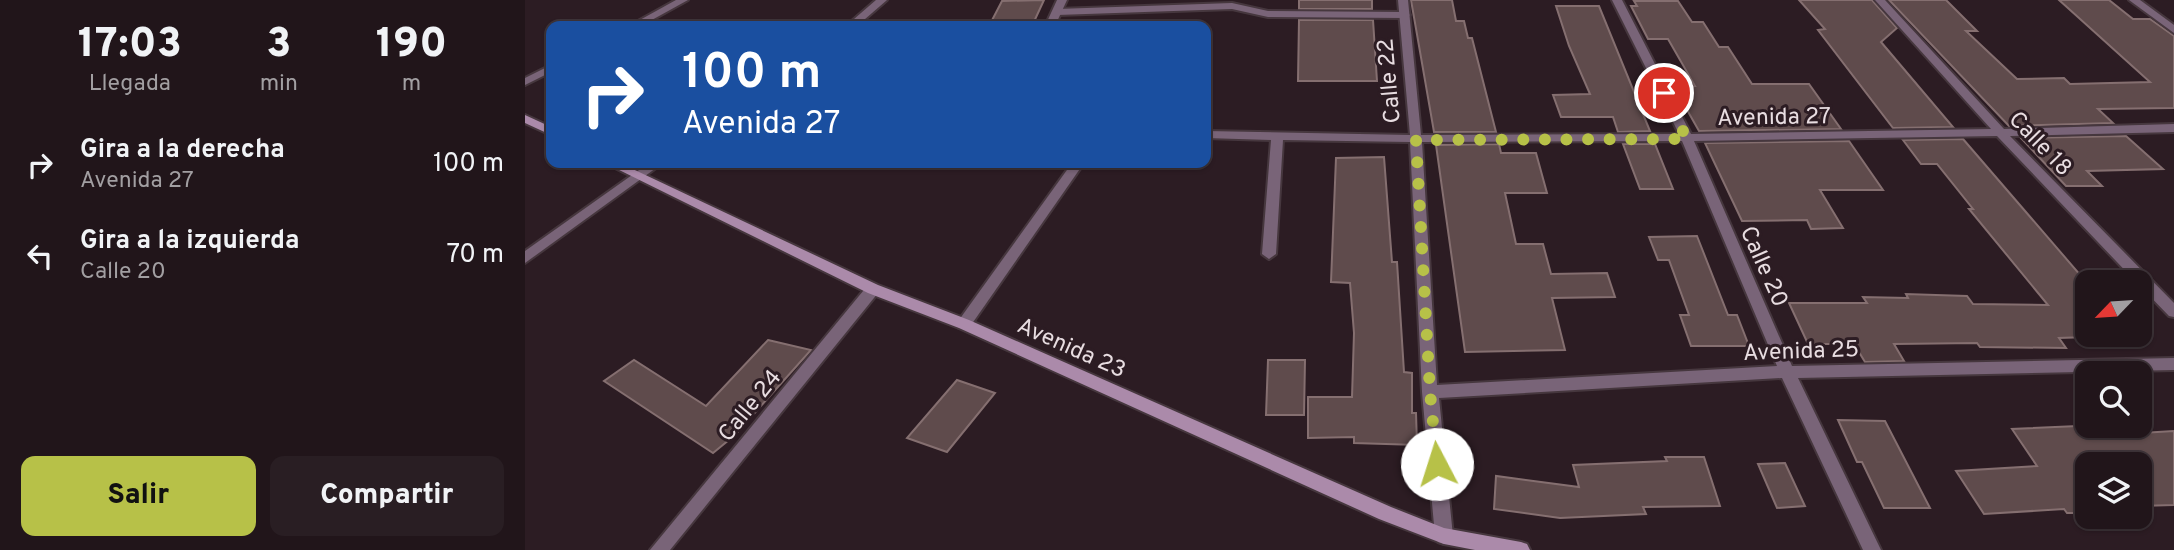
<!DOCTYPE html>
<html lang="es">
<head>
<meta charset="utf-8">
<style>
	:root { --surface:#21151a; --page:#291e23; --text:#f1f3f6; --muted:#a29fa2; --line:#3e3439; --accent:#b7c148 }
	body { margin:0; font-family:Overpass,sans-serif; background:var(--page); color:var(--text); height:100vh; display:flex; flex-direction:column; font-size:26px; white-space:nowrap }
	* { box-sizing:border-box; margin:0 }
	p { font-size:23px; color:var(--muted) }
	.icon { flex:none; width:38px; height:38px; fill:none; stroke:currentColor; stroke-width:2; stroke-linecap:round; stroke-linejoin:round }
	.map { position:relative; flex:1; overflow:hidden }
	.drawer { display:flex; flex-direction:column; background:var(--surface); width:525px }
	.drawer>* { flex:none }
	.top-card { position:absolute; left:21px; top:21px; width:665px; height:147px; border-radius:14px; box-shadow:0 2px 5px #0004,0 0 0 2px var(--line); background:#1a4fa0; color:#fff; overflow:hidden }
	.needle { width:46px; rotate:245deg }
	.fabs { position:absolute; left:1550px; top:270px; display:grid; gap:14px }
	.fabs a { display:grid; place-items:center; width:77px; height:77px; border-radius:14px; background:var(--surface); box-shadow:0 2px 5px #0004,0 0 0 2px var(--line); font-size:35px }
	.pin { position:absolute; display:grid; place-items:center; width:60px; height:60px; color:#fff; margin:-30px; border:4px solid #fff; border-radius:50%; box-shadow:0 2px 7px #0007 }
	.me { position:absolute; width:77px; margin:-38px; rotate:355deg; stroke-linejoin:round; filter:drop-shadow(0 0 5px #0008) }
	.turn { display:flex; align-items:center; gap:24px; height:147px; padding:0 21px; font-size:32px }
	.turn .icon { width:91px; height:91px; stroke-width:2.5 }
	.turn b { display:block; font-size:49px; line-height:60px }
	.eta { display:flex; justify-content:space-evenly; align-items:center; height:119px; text-align:center }
	.eta b { font-size:42px; font-weight:800; line-height:49px }
	.button { display:flex; gap:14px; margin-top:auto; padding:14px 21px }
	.button a { flex:1; height:80px; border-radius:14px; background:var(--accent); color:#111; font-size:28px; font-weight:800; line-height:80px; text-align:center }
	.button a+a { background:var(--page); color:var(--text) }
	ul { padding:0; list-style:none }
	li { display:flex; align-items:center; gap:21px; height:91px; padding:0 21px }
	li div { flex:1 }
	li b { display:block; font-size:26px }
	li em { font-style:normal }
	main { display:flex; flex:1; min-height:0 }
	.map>svg:first-child { display:block }
	.building { fill:#5f4b4c; stroke:#856f70; stroke-width:2 }
	.lines { fill:none; stroke-linecap:round; stroke-linejoin:round }
	.service-casing { stroke:#46373e; stroke-width:4 }
	.minor-casing { stroke:#46373e; stroke-width:4 }
	.secondary-casing { stroke:#46373e; stroke-width:4 }
	.service { fill:#796478; fill-rule:evenodd }
	.minor { fill:#796478; fill-rule:evenodd }
	.secondary { fill:#ab8aaa; fill-rule:evenodd }
	.route { stroke:#b7c148; stroke-width:12; stroke-dasharray:0 21.6 }
	.labels { text-anchor:middle; stroke-width:6; stroke-linejoin:round; paint-order:stroke }
	.street-label { font-size:23px; fill:#e8dde1; stroke:#2c1c23 }
</style>
</head>
<body>
<main>
<section class="drawer">
<div class="eta">
<div><b>17:03</b><p>Llegada</p></div>
<div><b>3</b><p>min</p></div>
<div><b>190</b><p>m</p></div>
</div>
<ul>
<li><svg class="icon" aria-label="right" viewBox="0 0 24 24"><path d="M7 20v-9h11M14 6l5 5-5 5"/></svg><div><b>Gira a la derecha</b><p>Avenida 27</p></div><em>100 m</em></li>
<li><svg class="icon" aria-label="left" viewBox="0 0 24 24"><path d="M17 20v-9H6M10 6l-5 5 5 5"/></svg><div><b>Gira a la izquierda</b><p>Calle 20</p></div><em>70 m</em></li>
</ul>
<div class="button"><a>Salir</a><a>Compartir</a></div>
</section>
<div class="map">
<svg width="1649" height="550" viewBox="0 0 1649 550">
	<rect width="100%" height="100%" fill="#2c1c23"/>
	<g class="building">
		<path d="M519 0 507 26H464L477 1Z"/>
		<rect x="774" y="0" width="73" height="9"/>
		<path d="M886 0H927L931 21H939L943 38H947L971 132H909Z"/>
		<path d="M1274 0H1347L1372 28 1356 42 1428 127 1368 128 1293 30 1300 29Z"/>
		<path d="M1364 0H1421L1452 31H1441L1492 79 1539 78 1545 84 1625 82 1534 0H1584L1608 19H1625L1649 36V108L1573 109 1588 123 1484 126Z"/>
		<path d="M1109 1H1153L1167 22H1178L1194 47H1203L1227 84H1284L1316 129 1174 131 1149 87 1170 86 1143 39H1123L1106 6H1112Z"/>
		<path d="M1031 6H1074L1125 131 1093 132 1088 117H1036L1028 95 1065 94 1044 46Z"/>
		<path d="M774 20H848L852 81H773Z"/>
		<path d="M1601 136 1638 169 1562 171 1577 186H1541L1496 138Z"/>
		<path d="M1438 139 1563 284V337L1534 338 1541 348 1455 347 1452 343 1369 344 1379 361 1340 362 1329 344H1283L1264 303H1342L1338 297 1383 298 1381 294 1442 296 1448 304 1523 305 1444 209H1448L1412 164H1396L1378 140Z"/>
		<path d="M1324 141 1358 190H1295L1318 228 1286 229 1282 220 1217 221 1180 143Z"/>
		<path d="M974 144 976 153H1011L1022 193H980L991 244H1018L1026 274 1082 273 1090 297 1027 298 1040 350 940 352 911 145Z"/>
		<path d="M1098 144H1130L1148 189H1115Z"/>
		<path d="M859 157 867 262H872L879 372 887 373V413H891L892 445 829 443V437L783 438V397H827L829 333 825 283 806 282 811 158Z"/>
		<path d="M1172 236 1203 315H1212L1224 346H1166L1155 315H1164L1144 260H1133L1124 237Z"/>
		<path d="M243 340 286 350 210 435 188 453 79 381 109 360 181 406Z"/>
		<path d="M743 360H780L779 415H741Z"/>
		<path d="M432 380 470 393 422 452 382 438Z"/>
		<path d="M1313 420 1360 421 1405 508H1359L1337 462H1332Z"/>
		<path d="M1576 425 1583 435 1649 431V505L1615 506V464H1563V513H1542L1539 509 1459 514 1431 471 1512 466 1487 429Z"/>
		<path d="M1140 457H1179L1195 506 1118 507 1121 514 1035 518 969 509 971 476 1054 487 1048 465 1142 461Z"/>
		<path d="M1260 463 1280 506 1252 508 1233 464Z"/>
	</g>
	<g class="lines">
		<g class="service-casing">
			<path id="service" d="M707 3 743 11 880 12 885 15 880 18 743 17 707 9 532 15 527 12 532 9Z"/>
		</g>
		<g class="minor-casing">
			<g id="minor">
				<path d="M151 0H163L116 26H104Z"/>
				<path d="M351 0H362L332 26H321Z"/>
				<path d="M532 0H542L530 26H520Z"/>
				<path d="M873 0H883L896 135 1154 134 1087 0H1097L1166 134 1466 129 1350 0H1360L1479 129 1649 124V132L1485 136 1649 303V317L1644 316 1615 286V282H1611L1472 136 1169 141 1267 366 1649 358V370L1273 378 1356 550H1338L1257 378 914 398 928 536 925 542 919 544 913 542 910 536 897 392 885 142 758 140 751 254 744 259 737 254 746 140 681 138V131L885 135ZM1157 141 1252 366 912 385 897 142Z"/>
				<path d="M1604 0H1615L1649 25V33Z"/>
				<path d="M26 65V72L0 85V78Z"/>
				<path d="M124 163H138L0 263V251Z"/>
				<path d="M547 163H559L444 328H434L432 324 434 320Z"/>
				<path d="M348 284 355 289 353 293 145 550H125L343 285Z"/>
			</g>
		</g>
		<g class="secondary-casing">
			<g id="secondary">
				<path d="M0 115 26 127V135L0 123Z"/>
				<path d="M80 163H95L353 285 444 320 866 507 919 528 996 542 1002 544 1005 550H950L919 544 854 519 434 328 343 293Z"/>
			</g>
		</g>
		<use href="#service" class="service"/>
		<use href="#minor" class="minor"/>
		<use href="#secondary" class="secondary"/>
	</g>
	<g class="lines">
		<path class="route" d="M912 464 905 392 891 140 1162 139 1139 93"/>
	</g>
	<g class="labels">
		<g class="street-label">
			<text transform="translate(863 81) rotate(-95)" y="8">Calle 22</text>
			<text transform="translate(1249 116) rotate(-1)" y="8">Avenida 27</text>
			<text transform="translate(1516 143) rotate(46)" y="8">Calle 18</text>
			<text transform="translate(1240 266) rotate(66)" y="8">Calle 20</text>
			<text transform="translate(547 347) rotate(24)" y="8">Avenida 23</text>
			<text transform="translate(1276 350) rotate(-2)" y="8">Avenida 25</text>
			<text transform="translate(224 405) rotate(-51)" y="8">Calle 24</text>
		</g>
	</g>
</svg>
<div class="fabs">
<a><svg class="needle" viewBox="-14 -14 28 28"><path d="M0-13l5 13h-10z" fill="#e53935"/><path d="M0 13l5-13h-10z" fill="#a29fa2"/></svg></a>
<a><svg class="icon" aria-label="search" viewBox="0 0 24 24"><circle cx="10" cy="10" r="6"/><path d="M15 15l6 6"/></svg></a>
<a><svg class="icon" aria-label="layers" viewBox="0 0 24 24"><path d="M12 4l9 5-9 5-9-5zM3 14l9 5 9-5"/></svg></a>
</div>
<div class="pin" style="left:1139px;top:93px;background:#d93025"><svg class="icon" aria-label="arrive" viewBox="0 0 24 24"><path d="M6 21V4h12l-3 4 3 4H6"/></svg></div>
<svg class="me" style="left:912px;top:464px" viewBox="-20 -20 40 40"><circle r="19" fill="#fff"/><path d="M0-13L10 11 0 6-10 11z" fill="#b7c148"/></svg>
<div class="top-card">
<div class="turn"><svg class="icon" aria-label="right" viewBox="0 0 24 24"><path d="M7 20v-9h11M14 6l5 5-5 5"/></svg><div><b>100 m</b>Avenida 27</div></div>
</div>
</div>
</main>
</body>
</html>
